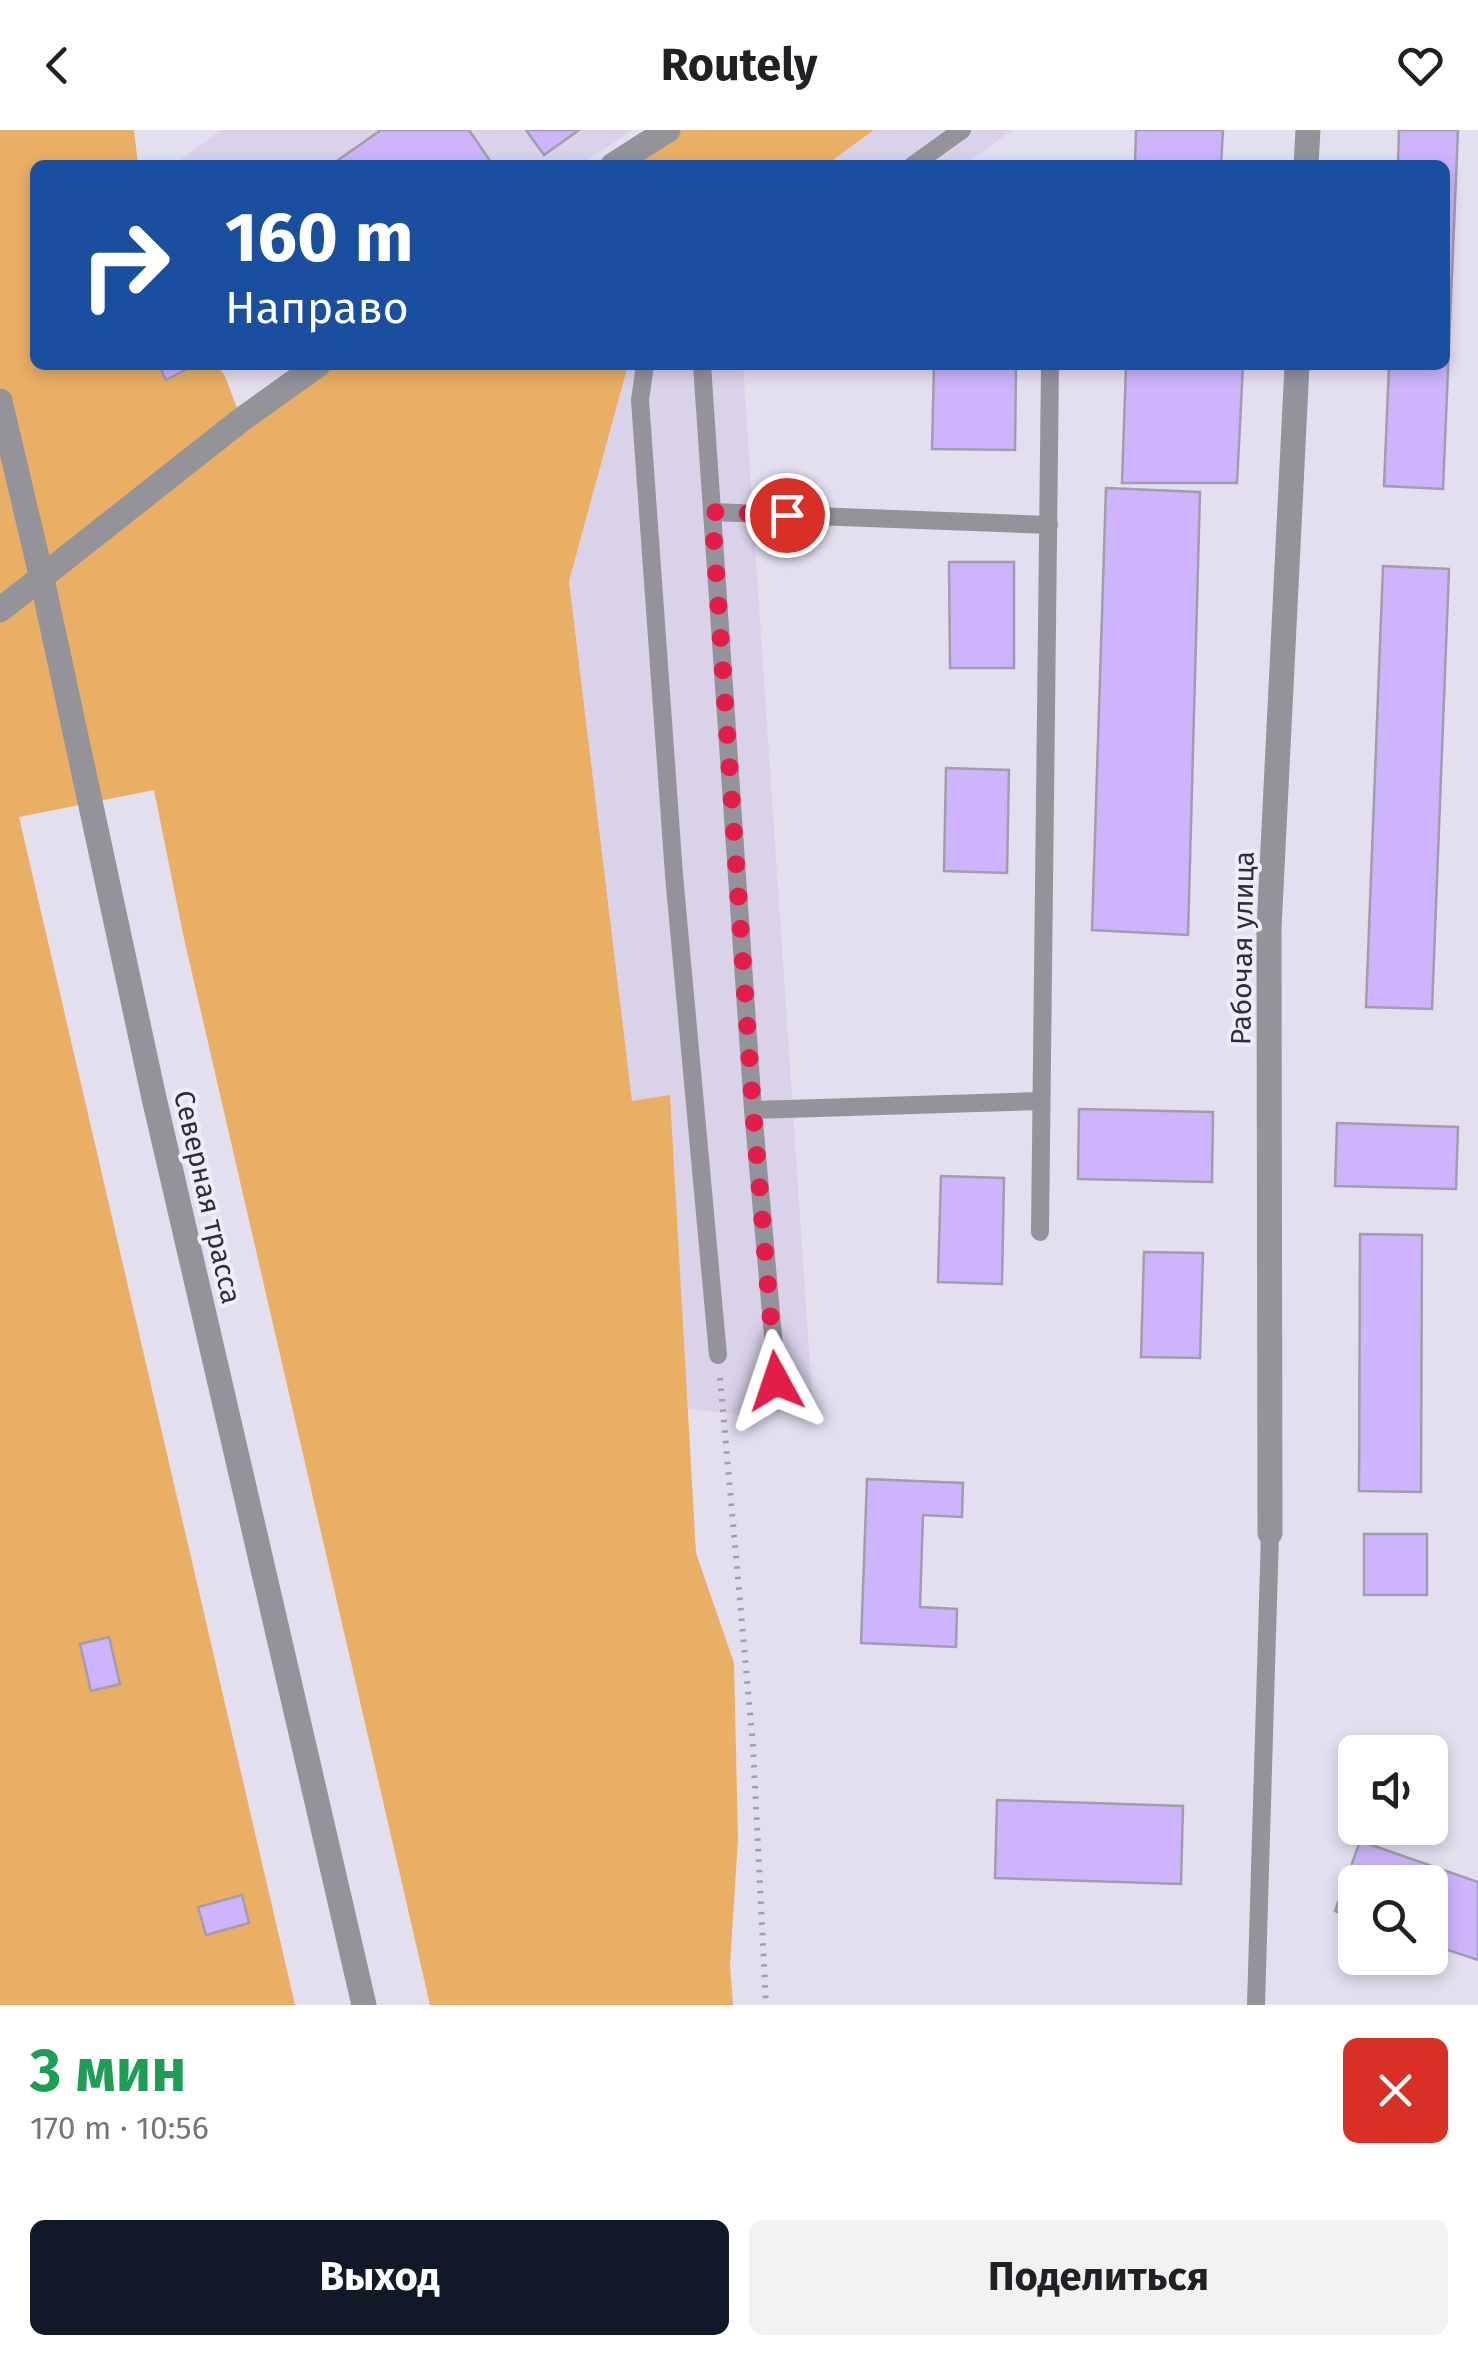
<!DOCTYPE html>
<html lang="ru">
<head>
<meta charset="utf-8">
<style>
	:root { --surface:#fff; --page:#f2f2f2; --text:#202124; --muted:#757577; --accent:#111827 }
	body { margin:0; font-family:"Fira Sans",sans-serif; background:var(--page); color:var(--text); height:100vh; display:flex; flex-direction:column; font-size:38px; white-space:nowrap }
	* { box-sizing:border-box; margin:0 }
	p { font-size:32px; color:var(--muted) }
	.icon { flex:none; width:55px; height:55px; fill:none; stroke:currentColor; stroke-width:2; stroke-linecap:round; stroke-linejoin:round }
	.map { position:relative; height:1875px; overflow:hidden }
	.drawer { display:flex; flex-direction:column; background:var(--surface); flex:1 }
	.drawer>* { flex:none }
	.hud { position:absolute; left:30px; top:30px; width:1420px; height:210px; border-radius:15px; box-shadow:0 5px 15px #0003; background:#1a4fa0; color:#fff; overflow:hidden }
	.tools { position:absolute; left:1338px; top:1605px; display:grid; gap:20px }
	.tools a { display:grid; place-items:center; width:110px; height:110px; border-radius:15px; background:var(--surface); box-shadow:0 5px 15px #0003; font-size:50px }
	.pin { position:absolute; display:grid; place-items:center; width:85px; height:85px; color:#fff; margin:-42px; border:5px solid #fff; border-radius:50%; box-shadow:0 2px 10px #0007 }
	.me { position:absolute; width:110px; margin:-55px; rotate:355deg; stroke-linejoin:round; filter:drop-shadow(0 0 8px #0008) }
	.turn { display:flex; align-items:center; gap:35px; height:210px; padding:0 30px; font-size:45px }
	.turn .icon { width:130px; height:130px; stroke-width:2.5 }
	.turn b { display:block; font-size:70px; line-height:85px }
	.round { display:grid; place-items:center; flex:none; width:105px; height:105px; border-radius:15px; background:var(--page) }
	.head { display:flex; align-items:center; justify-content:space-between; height:170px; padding:0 30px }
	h1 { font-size:60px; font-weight:700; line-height:75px; color:#1e9e55 }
	.action { display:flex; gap:20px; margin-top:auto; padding:20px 30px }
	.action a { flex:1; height:115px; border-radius:15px; background:var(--accent); color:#fff; font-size:40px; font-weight:700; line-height:115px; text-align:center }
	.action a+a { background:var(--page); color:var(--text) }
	header { display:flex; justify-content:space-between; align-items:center; height:130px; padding:0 30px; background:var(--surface); font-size:45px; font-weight:700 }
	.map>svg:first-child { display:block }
	.built { fill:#d9d2e9 }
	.green { fill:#e8af65 }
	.building { fill:#cdb4fc; stroke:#a19dac; stroke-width:2.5 }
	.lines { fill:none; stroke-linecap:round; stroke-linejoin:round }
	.path { stroke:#a29eaa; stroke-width:6; stroke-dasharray:2.5 8; stroke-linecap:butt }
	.service { stroke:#95939a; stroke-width:18 }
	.minor { stroke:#95939a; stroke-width:25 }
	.route { stroke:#e11d48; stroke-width:18; stroke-dasharray:0 32.4 }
	.labels { text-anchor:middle; stroke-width:8; stroke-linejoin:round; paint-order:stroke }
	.street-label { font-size:28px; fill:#302e34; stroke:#f1ecfc }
</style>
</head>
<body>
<header><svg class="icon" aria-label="back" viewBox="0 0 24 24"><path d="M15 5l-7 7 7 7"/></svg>Routely<svg class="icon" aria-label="heart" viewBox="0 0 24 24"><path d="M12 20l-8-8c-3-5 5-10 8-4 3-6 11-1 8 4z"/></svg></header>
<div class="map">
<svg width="1478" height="1875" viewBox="0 0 1478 1875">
	<rect width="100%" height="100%" fill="#e4dfef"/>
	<g class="built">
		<path d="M221 0H633L580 35H174Z"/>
		<path d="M875 0H1012L964 35H826Z"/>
		<path d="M628 235H743L813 1281 736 1284 688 1279 670 966 632 972 569 450Z"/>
	</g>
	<g class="green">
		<path d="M0 0H134L138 35H35V235H217L225 246 241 289 318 235H628L569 451 632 971 670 965 696 1423 734 1533 738 1709 730 1835 733 1875H430L183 804 154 660 19 687 295 1875H0Z"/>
		<path d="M668 0H874L826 35H613Z"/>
	</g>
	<g class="building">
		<path d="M381 0H469L491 32 486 35H331Z"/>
		<path d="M526 0H579L544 25Z"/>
		<path d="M1136 0H1223L1221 35H1135Z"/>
		<path d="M1399 0H1458L1443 359 1384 356 1389 235H1445V35H1398Z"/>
		<path d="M159 235H194L166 250Z"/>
		<path d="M934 235H1016L1015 320 932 319Z"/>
		<path d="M1126 235H1243L1237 353H1122Z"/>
		<path d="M1106 358 1200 362 1188 805 1092 800Z"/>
		<path d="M949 432H1014V538H950Z"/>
		<path d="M1383 436 1449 439 1432 879 1366 877Z"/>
		<path d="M946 638 1009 640 1007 743 944 741Z"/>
		<path d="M1079 979 1213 982 1212 1052 1078 1049Z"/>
		<path d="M1337 993 1458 997 1456 1059 1335 1056Z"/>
		<path d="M941 1046 1004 1048 1002 1154 938 1152Z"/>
		<path d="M1360 1104 1422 1105 1421 1362 1359 1361Z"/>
		<path d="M1144 1122 1203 1123 1200 1228 1141 1227Z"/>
		<path d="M867 1349 963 1353 962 1387 923 1385 920 1477 957 1479 956 1517 861 1513Z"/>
		<rect x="1364" y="1404" width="63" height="61"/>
		<path d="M109 1507 120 1554 91 1561 80 1514Z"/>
		<path d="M997 1670 1183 1676 1181 1754 995 1748Z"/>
		<path d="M1360 1711 1478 1752V1830L1430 1814V1752H1355V1788L1335 1781Z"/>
		<path d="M242 1765 249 1793 206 1805 198 1777Z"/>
	</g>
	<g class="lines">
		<path class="path" d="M720 1248 753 1616 766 1875"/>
		<g class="service">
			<path d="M913 35 962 0"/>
			<path d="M645 235 640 270 674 745 718 1225"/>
			<path d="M702 235 753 980 777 1251"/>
			<path d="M712 382 1049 395"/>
			<path d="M753 980 1040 971"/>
			<path d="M1040 1102 1050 235"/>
			<path d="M1256 1875 1270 1403"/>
		</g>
		<g class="minor">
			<path d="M613 35 668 0"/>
			<path d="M1306 35 1308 0"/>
			<path d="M0 271 42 449 154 968 364 1875"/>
			<path d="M0 480 241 290 318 235"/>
			<path d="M1270 1403 1269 799 1297 235"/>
		</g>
	</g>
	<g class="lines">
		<path class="route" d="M776 1251 753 980 712 382 787 385"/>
	</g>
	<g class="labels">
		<g class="street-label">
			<text transform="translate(1242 818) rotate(-89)" y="10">Рабочая улица</text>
			<text transform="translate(208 1067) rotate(77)" y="10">Северная трасса</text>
		</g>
	</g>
</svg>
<div class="tools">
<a><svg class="icon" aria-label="sound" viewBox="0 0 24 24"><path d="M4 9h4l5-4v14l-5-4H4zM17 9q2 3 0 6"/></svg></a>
<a><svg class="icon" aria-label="search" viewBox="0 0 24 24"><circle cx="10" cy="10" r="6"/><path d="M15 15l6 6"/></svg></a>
</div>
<div class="pin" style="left:787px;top:385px;background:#d93025"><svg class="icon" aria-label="arrive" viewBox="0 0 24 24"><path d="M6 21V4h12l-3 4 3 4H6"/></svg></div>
<svg class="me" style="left:776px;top:1251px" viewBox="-20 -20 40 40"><path d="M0-17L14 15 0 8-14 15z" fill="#e11d48" stroke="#fff" stroke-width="4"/></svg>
<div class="hud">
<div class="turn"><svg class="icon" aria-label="right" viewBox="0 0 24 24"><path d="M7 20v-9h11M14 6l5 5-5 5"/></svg><div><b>160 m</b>Направо</div></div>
</div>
</div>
<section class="drawer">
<div class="head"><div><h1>3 мин</h1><p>170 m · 10:56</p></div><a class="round" style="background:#d93025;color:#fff"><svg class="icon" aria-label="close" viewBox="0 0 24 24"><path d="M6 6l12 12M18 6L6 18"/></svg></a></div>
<div class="action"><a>Выход</a><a>Поделиться</a></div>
</section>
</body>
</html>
